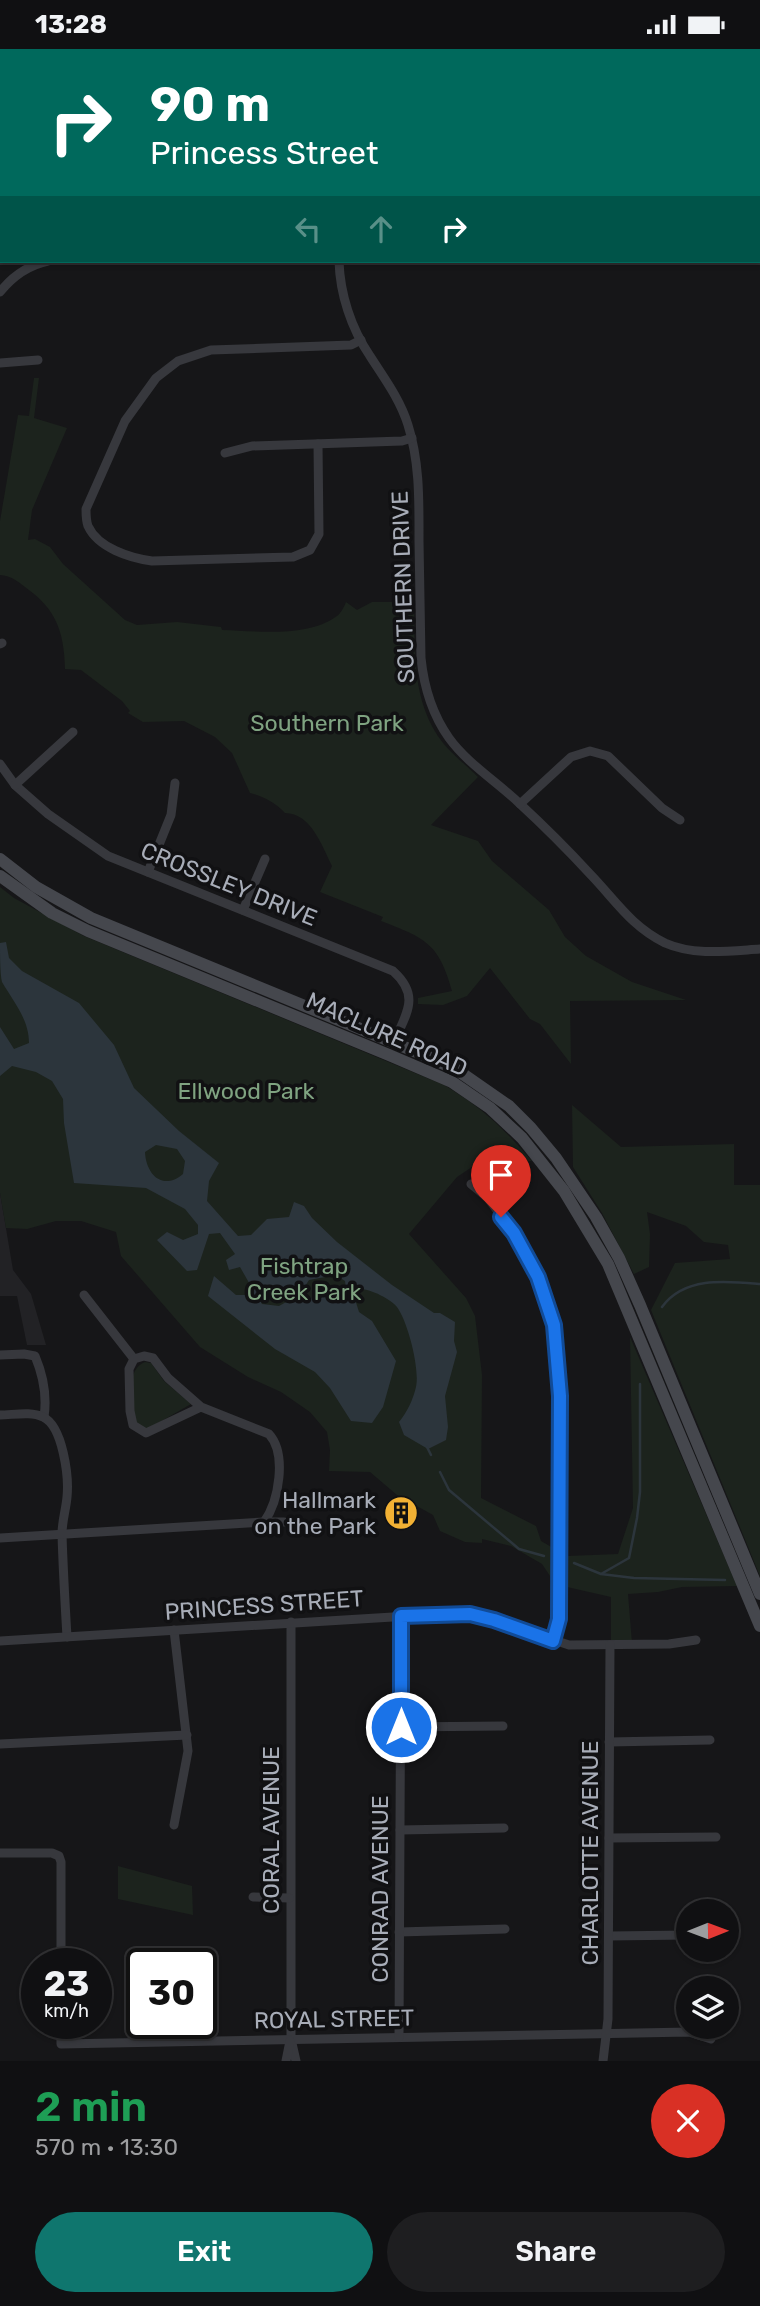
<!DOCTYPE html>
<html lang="en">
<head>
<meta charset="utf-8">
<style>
	:root { --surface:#101012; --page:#1e1e20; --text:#f1f3f6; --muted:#9c9d9f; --line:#303032; --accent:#0f766e }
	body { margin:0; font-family:Rubik,sans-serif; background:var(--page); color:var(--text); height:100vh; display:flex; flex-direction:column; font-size:26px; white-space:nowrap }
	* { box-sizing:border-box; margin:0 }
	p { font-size:23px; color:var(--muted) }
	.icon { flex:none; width:38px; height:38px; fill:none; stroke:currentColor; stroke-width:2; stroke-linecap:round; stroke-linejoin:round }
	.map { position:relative; height:2012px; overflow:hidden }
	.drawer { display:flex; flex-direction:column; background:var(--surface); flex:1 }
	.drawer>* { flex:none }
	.top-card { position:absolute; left:0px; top:0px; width:761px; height:214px; box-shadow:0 2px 5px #0004,0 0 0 2px var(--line); background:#00695c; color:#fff; overflow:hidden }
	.needle { width:46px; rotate:89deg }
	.controls { position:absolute; left:676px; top:1850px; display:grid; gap:14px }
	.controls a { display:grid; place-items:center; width:63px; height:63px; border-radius:50%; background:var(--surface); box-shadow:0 2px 5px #0004,0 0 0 2px var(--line); font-size:35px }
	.speed { position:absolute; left:21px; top:1899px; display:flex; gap:14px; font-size:35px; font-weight:700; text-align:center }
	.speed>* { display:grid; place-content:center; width:91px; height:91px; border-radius:50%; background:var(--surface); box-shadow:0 2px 5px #0004,0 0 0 2px var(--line); line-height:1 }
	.speed small { font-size:18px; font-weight:400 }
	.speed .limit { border:4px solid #111; border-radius:10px; background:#fff; color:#111 }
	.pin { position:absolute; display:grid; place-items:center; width:60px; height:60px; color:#fff; margin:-72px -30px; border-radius:50% 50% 50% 0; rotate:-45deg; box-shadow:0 0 7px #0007 }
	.pin .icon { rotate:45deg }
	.me { position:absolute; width:77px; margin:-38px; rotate:0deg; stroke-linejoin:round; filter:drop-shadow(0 0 5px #0008) }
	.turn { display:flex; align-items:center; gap:24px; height:147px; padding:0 35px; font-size:32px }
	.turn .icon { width:91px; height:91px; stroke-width:2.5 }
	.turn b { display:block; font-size:49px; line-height:60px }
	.lanes { display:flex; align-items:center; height:66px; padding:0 35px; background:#0003; justify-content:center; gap:35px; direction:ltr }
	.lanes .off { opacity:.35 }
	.round { display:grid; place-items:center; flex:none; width:74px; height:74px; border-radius:37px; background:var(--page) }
	.head { display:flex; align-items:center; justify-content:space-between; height:119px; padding:0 35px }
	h1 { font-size:42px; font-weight:600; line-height:52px; color:#1e9e55 }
	.button { display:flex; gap:14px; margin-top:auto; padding:14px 35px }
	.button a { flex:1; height:80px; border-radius:42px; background:var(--accent); color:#fff; font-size:28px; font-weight:600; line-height:80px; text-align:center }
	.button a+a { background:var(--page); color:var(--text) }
	.status { display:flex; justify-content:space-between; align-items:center; height:49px; padding:0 35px; background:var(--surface); direction:ltr }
	.status svg { height:19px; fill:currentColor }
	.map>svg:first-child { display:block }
	.built { fill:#222225 }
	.green { fill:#1c231d }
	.water { fill:#2c353c; fill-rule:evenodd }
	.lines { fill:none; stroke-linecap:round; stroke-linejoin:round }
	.stream { stroke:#2c353c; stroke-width:2.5 }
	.street { stroke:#37383d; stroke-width:9 }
	.secondary { stroke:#45474d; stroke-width:12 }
	.route-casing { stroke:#114b97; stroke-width:18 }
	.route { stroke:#1a73e8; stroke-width:12 }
	.labels { text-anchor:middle; stroke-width:7; stroke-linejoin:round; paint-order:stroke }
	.street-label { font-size:23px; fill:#a8adb8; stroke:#111113 }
	.park-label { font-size:23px; fill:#7fa381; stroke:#111113 }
	.poi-label { font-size:23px; fill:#a8adb8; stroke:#111113; text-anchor:end }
</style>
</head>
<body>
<div class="status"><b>13:28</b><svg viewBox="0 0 49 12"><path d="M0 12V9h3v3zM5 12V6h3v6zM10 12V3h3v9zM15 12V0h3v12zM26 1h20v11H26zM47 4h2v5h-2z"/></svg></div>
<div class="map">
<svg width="760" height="2012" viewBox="0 0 760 2012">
	<rect width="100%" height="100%" fill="#161618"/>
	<path class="built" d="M0 1144 13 1221 31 1245 46 1296H27L17 1247H0Z"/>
	<g class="green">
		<path d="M34 329H39L34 369 67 379 32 461 28 491 35 490 50 498 63 515 125 571 137 576 177 573 221 578 222 581C257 582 307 589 337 567 341 564 344 558 346 553L357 561 372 553H414C415 602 411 653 443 694 453 706 467 717 478 728L431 776 478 792 492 812 549 861 565 888 586 907 632 933 686 951 570 952 571 1015 540 975 530 970 490 919 467 947 443 956 418 955V949L452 942C439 894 425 889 381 872L383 868 320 843 332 817C322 797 311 764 285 764 276 754 263 747 250 744L232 704 215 688 184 672 143 673 128 664 130 662 122 652 81 621 65 620C64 582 56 560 25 538 16 531 11 527 0 526V472L18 366 29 367Z"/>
		<path d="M0 838 14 849 84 887 444 1036C484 1060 502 1078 532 1112L475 1116 457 1128 409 1185 466 1249 475 1267 482 1326 481 1449 536 1477 541 1492 567 1507 618 1505 633 1459 630 1288 737 1537 682 1538 658 1543 628 1545 632 1594 611 1595V1548L567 1538 552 1530 542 1515 511 1497 482 1490V1494L465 1493 440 1482 433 1466 397 1446 370 1423 329 1422 330 1401 327 1383 310 1363 281 1343 248 1328 200 1298 121 1207 116 1183 81 1172H56L27 1180 6 1179 0 1144Z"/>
		<path d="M572 1056 621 1098 734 1095V1136H760V1527L651 1261 675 1214 730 1210 728 1196 704 1193 686 1177 647 1163 650 1185 649 1218 634 1225 602 1164 573 1118Z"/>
		<path d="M145 1313 151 1314 164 1332 191 1355 146 1381 135 1373C131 1356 125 1320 145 1313Z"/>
		<path d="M118 1817 192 1837 193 1866 118 1850Z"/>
	</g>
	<path class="water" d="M6 893 9 909 22 922 79 954 114 996 134 1039 179 1082 219 1114 209 1132 207 1152 238 1187 251 1186 267 1170 289 1168 294 1153 304 1157 312 1169 337 1193 392 1236 434 1264H440L455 1273 454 1292 457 1303 445 1347 448 1378 446 1391 428 1400 404 1386 399 1373C407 1363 413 1351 416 1338 420 1320 408 1273 397 1258 391 1250 369 1239 359 1240L354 1247 359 1263 372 1272 396 1312 383 1358 372 1374 351 1372 330 1339 315 1323 275 1300 208 1247 214 1227 236 1246H249L252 1239 240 1218 229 1221 226 1211 235 1205 220 1184 209 1185 197 1221 187 1222 157 1191 167 1183 183 1191 198 1185V1176L185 1160 146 1139 74 1134 64 1074 63 1050 52 1032 36 1023 12 1017 0 1027V978L14 1000 29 994C29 970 13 952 2 933 0 925 0 904 0 894ZM156 1096 177 1100 185 1112 183 1125C163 1142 146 1126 145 1103ZM336 1226 345 1232 347 1246 335 1250 322 1248 317 1254 302 1242 309 1231ZM276 1236 289 1240 290 1251 279 1257 262 1255 256 1245 260 1237Z"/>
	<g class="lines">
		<g class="stream">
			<path d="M662 1258C684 1227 727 1232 760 1235"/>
			<path d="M427 1398 431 1406"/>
			<path d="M440 1423 449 1441 519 1500 544 1507"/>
			<path d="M574 1514 601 1525 634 1529 725 1531"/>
			<path d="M601 1525 629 1509 637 1469 640 1443V1335"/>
		</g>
		<g class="street">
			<path d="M336 0V2"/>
			<path d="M759 0H760"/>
			<path d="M128 2V0"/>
			<path d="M192 2 221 0"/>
			<path d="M339 212C340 245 351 279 370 307 384 329 400 350 408 376 420 414 419 453 419 492 420 531 420 570 421 609 424 639 432 665 449 689 467 714 497 733 519 754 544 777 568 801 591 826 616 852 631 877 665 894 694 907 729 902 760 900"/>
			<path d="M0 243C12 228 29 216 48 212"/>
			<path d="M0 314 38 311"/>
			<path d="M318 395 319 485 310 501 293 508 152 512C130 509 98 499 88 477 86 472 86 466 86 460L125 372 156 329 178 312 211 301 351 296 361 291"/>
			<path d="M225 404 252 397 402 392 412 389"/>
			<path d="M0 595 2 594"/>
			<path d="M0 715 15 736 48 765 108 807 393 922C421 947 406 965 394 993"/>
			<path d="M15 736 73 683"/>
			<path d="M520 755 571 708 590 702 608 707 662 759 680 771"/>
			<path d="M148 823 171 766 175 734"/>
			<path d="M243 861 265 810"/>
			<path d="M471 1135 488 1149 514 1184 539 1228 554 1276 560 1347 559 1570 553 1592"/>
			<path d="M84 1246 134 1310"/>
			<path d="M0 1306 24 1305 35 1307C43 1326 47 1348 44 1368"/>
			<path d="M201 1358 146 1384 133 1376 130 1362 129 1320 134 1310 144 1307 153 1309 168 1329 201 1358 269 1385C287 1405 279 1452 264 1473"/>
			<path d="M0 1366C13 1366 31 1362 43 1368 63 1377 69 1428 67 1448 66 1460 62 1472 62 1485 63 1519 65 1554 67 1588"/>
			<path d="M0 1489 264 1473H284"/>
			<path d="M291 1573V1990L296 2012"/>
			<path d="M174 1581 188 1702 174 1776"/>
			<path d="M0 1592 458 1564 494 1571 569 1596 669 1595 696 1591"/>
			<path d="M401 1678 503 1677"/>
			<path d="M609 1693 710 1691"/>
			<path d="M0 1695 187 1686"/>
			<path d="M400 1781 504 1779"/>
			<path d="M609 1789 716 1788"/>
			<path d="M0 1804H52L59 1807 61 1813V1914"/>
			<path d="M253 1848 289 1849"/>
			<path d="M399 1883 505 1880"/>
			<path d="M609 1887 688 1886"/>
			<path d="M170 1913 171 1914"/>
			<path d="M61 1974V1995L689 1983 711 1990"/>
			<path d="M179 1974 181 1991"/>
			<path d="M399 1988 401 1567"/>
			<path d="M286 2012 290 1992"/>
			<path d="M603 2012 608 1970 610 1596"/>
		</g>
		<g class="secondary">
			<path d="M0 103H2"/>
			<path d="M0 116H2"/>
			<path d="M0 810 36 838 91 869 431 1009 457 1021 509 1057 531 1079 556 1109 596 1168 619 1209 640 1256 760 1545"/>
			<path d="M0 827 52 864 88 882 389 1006 452 1033 490 1059 522 1089 564 1142 608 1215 760 1577"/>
		</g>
	</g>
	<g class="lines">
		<g class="route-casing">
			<path id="route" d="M401 1678V1567L470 1565 494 1571 553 1592 559 1570 560 1347 554 1276 538 1228 514 1184 501 1168"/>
		</g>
		<use href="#route" class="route"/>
	</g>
	<defs>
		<g id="building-disc" transform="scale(1.75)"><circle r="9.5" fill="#f2b134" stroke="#111113"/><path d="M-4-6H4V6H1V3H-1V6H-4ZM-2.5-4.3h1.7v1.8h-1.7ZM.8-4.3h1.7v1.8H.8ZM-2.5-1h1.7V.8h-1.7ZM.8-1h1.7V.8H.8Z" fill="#111"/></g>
	</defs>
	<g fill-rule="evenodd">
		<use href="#building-disc" x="401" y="1464"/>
	</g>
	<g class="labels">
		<g class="street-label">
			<text transform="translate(403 538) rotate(-92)" y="8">SOUTHERN DRIVE</text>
			<text transform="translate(229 835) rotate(22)" y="8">CROSSLEY DRIVE</text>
			<text transform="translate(387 985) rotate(24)" y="8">MACLURE ROAD</text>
			<text transform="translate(264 1556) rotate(-4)" y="8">PRINCESS STREET</text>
			<text transform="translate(271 1781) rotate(-90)" y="8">CORAL AVENUE</text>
			<text transform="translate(590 1804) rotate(-90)" y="8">CHARLOTTE AVENUE</text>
			<text transform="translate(380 1840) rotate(-90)" y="8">CONRAD AVENUE</text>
			<text transform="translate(334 1970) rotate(-1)" y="8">ROYAL STREET</text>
		</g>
		<g class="park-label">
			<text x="327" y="682">Southern Park</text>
			<text x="246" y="1050">Ellwood Park</text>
			<text x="304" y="1225">Fishtrap<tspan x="304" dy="26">Creek Park</tspan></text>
		</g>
		<g class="poi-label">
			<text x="376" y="1459">Hallmark<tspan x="376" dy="26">on the Park</tspan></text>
		</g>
	</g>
</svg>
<div class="controls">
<a><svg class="needle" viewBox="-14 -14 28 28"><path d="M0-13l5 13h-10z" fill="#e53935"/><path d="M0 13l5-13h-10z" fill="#9c9d9f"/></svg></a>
<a><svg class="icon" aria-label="layers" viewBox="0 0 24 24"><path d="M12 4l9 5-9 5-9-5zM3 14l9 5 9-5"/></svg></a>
</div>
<div class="speed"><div>23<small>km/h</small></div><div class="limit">30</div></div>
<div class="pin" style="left:501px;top:1168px;background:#d93025"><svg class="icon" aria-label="arrive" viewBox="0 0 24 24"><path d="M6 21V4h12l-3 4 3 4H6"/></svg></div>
<svg class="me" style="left:401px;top:1678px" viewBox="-20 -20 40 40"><circle r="17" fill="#1a73e8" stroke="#fff" stroke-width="3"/><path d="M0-11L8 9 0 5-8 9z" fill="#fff"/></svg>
<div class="top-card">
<div class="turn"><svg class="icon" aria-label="right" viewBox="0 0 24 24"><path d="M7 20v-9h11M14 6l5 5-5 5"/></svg><div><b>90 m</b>Princess Street</div></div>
<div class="lanes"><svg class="icon off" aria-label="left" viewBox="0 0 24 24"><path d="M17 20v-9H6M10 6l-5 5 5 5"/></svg><svg class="icon off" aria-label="ahead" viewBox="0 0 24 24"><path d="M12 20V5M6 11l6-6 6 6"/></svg><svg class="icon" aria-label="right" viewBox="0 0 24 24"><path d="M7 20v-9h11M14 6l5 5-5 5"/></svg></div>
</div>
</div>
<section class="drawer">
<div class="head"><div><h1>2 min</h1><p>570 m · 13:30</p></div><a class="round" style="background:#d93025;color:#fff"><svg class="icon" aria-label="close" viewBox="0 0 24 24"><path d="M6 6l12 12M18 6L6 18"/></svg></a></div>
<div class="button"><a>Exit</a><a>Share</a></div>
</section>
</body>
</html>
